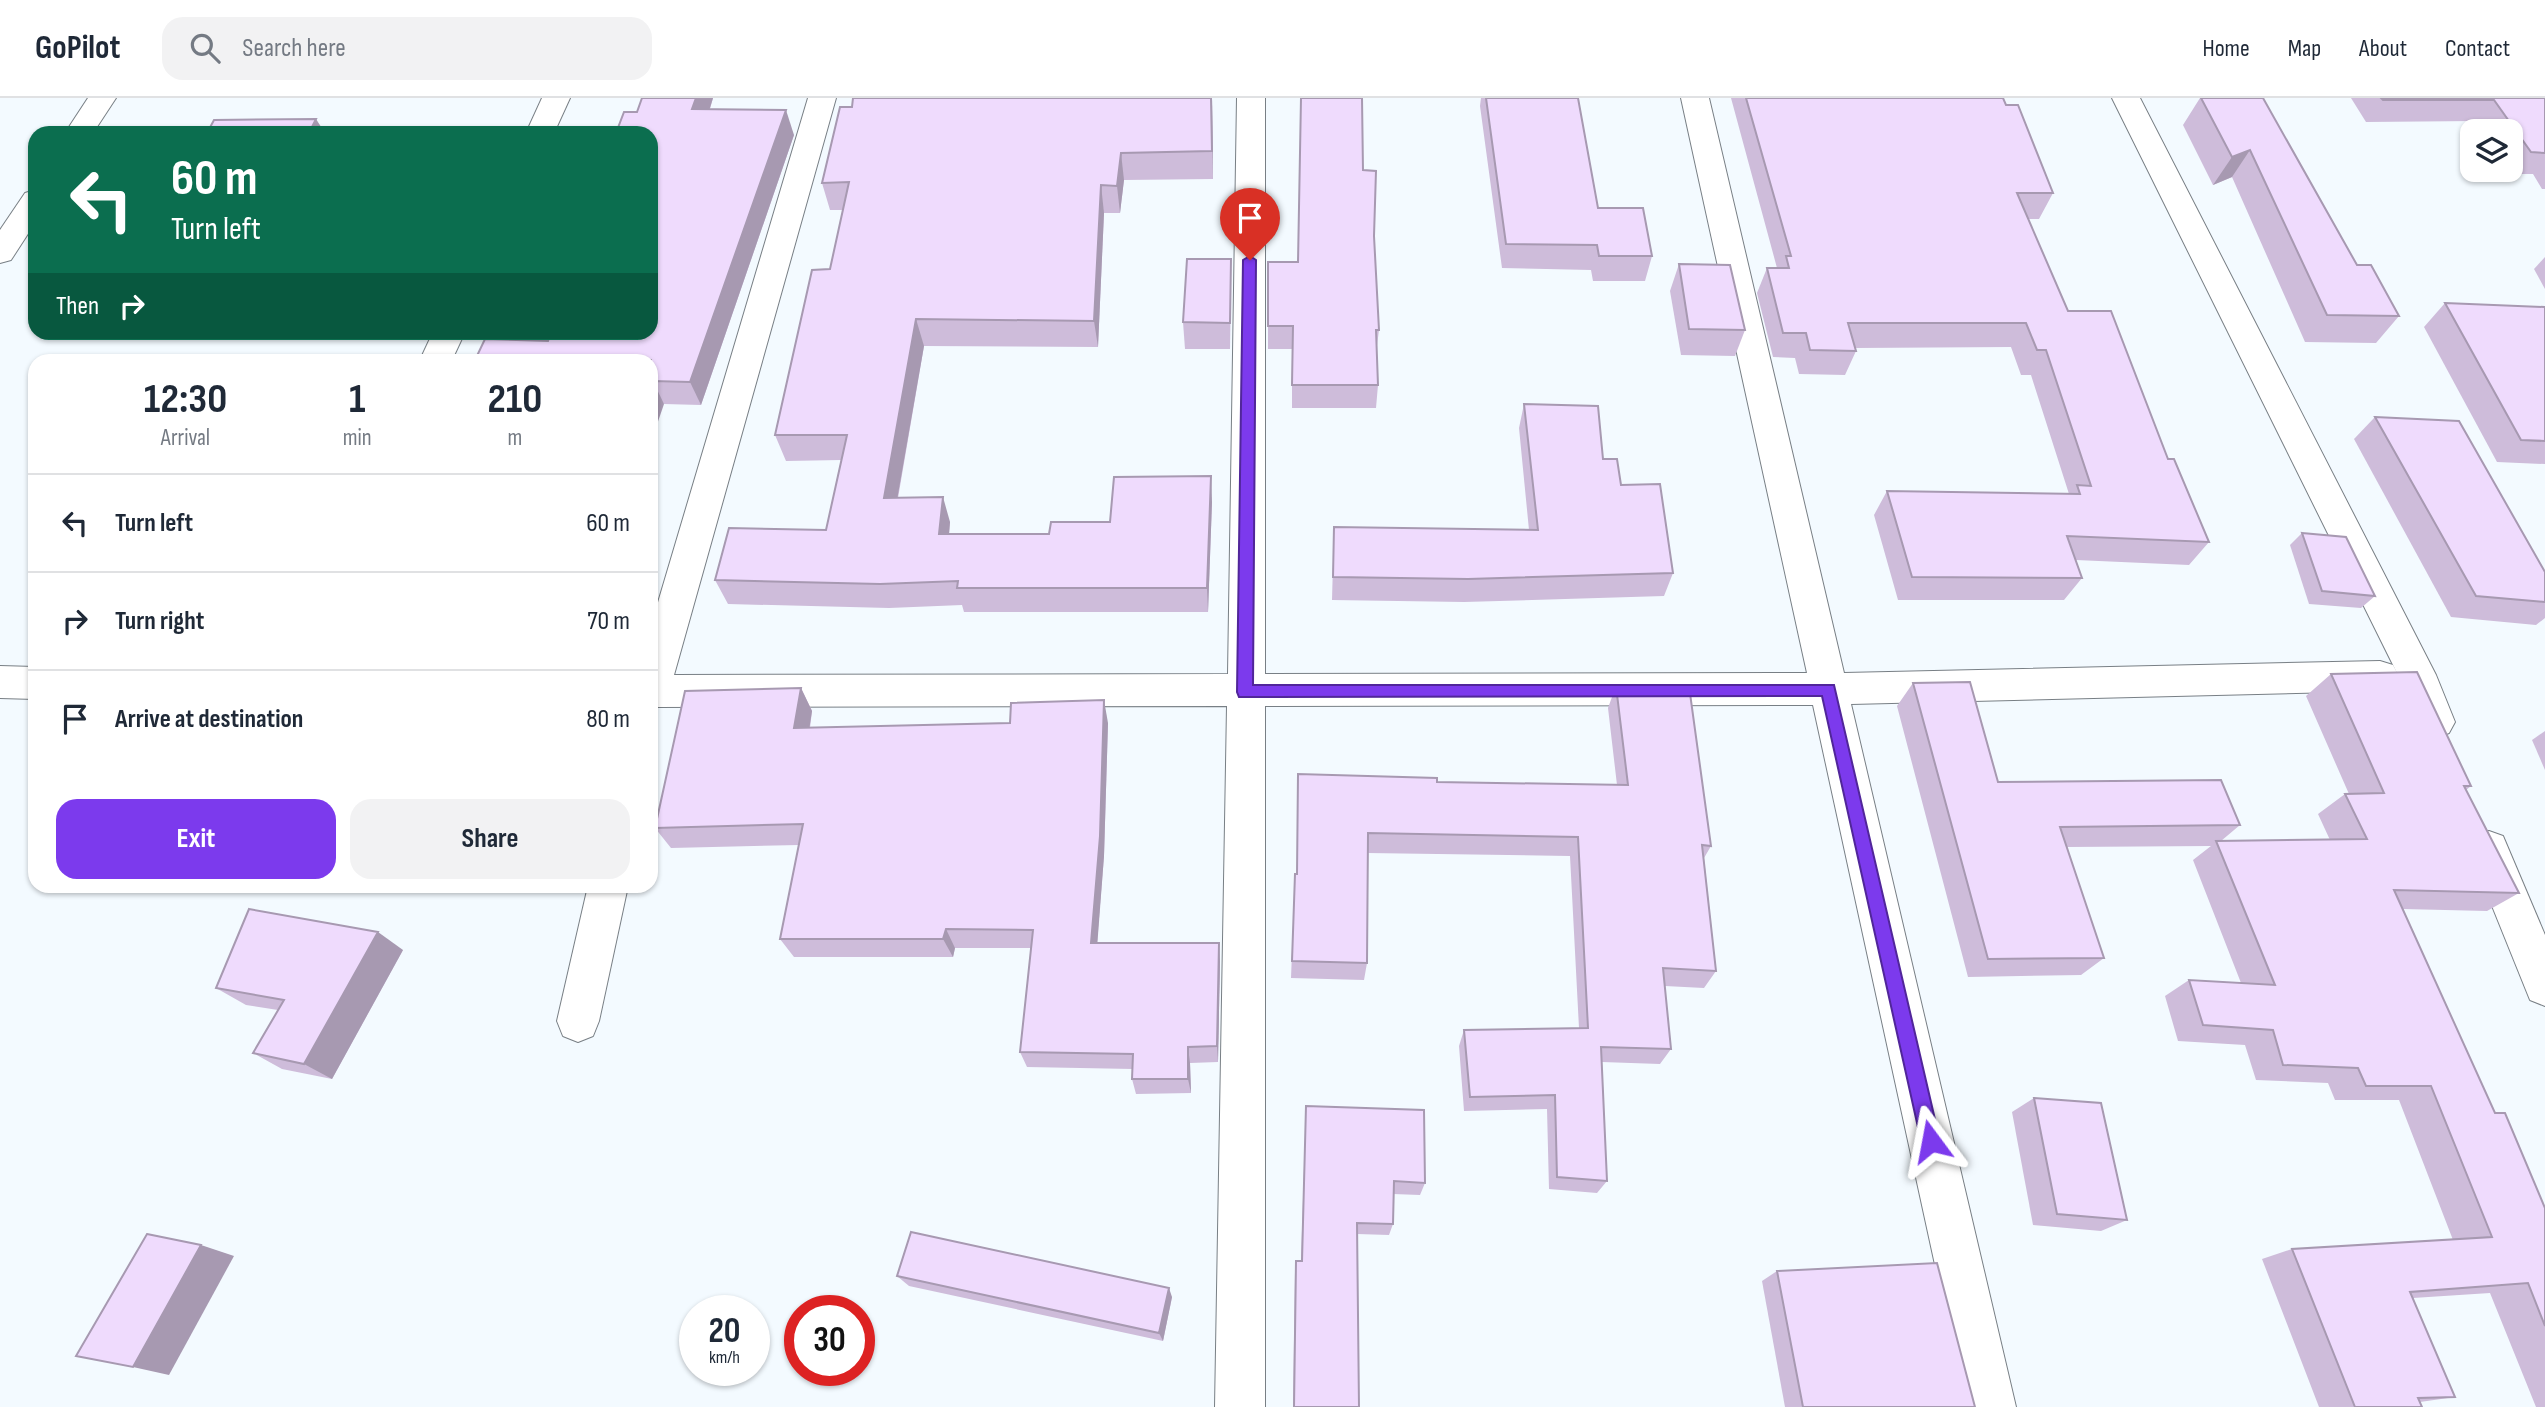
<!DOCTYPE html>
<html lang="en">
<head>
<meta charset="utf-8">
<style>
	:root { --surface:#fff; --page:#f2f2f3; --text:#1f2937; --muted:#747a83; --line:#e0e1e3; --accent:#7c3aed }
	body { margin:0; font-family:"Sofia Sans Condensed",sans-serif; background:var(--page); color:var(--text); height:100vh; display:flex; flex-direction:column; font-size:26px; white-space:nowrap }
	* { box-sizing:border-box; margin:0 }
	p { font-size:23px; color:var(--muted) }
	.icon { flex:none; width:38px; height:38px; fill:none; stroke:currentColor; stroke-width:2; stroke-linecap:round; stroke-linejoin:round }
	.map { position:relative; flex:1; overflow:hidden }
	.sheet { position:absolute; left:28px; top:256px; width:630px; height:539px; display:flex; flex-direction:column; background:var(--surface); border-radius:21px; box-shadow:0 2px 5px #0004 }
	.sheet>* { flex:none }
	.top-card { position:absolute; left:28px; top:28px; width:630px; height:214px; border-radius:21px; box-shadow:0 2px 5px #0004; background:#0b6e4f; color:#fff; overflow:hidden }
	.buttons { position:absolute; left:2460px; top:21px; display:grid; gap:14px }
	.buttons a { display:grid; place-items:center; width:63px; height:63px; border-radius:14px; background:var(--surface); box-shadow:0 2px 5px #0004; font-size:35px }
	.speed { position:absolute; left:679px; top:1197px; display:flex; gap:14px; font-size:35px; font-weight:700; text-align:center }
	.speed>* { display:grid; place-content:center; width:91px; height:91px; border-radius:50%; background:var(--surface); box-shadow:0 2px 5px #0004; line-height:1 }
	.speed small { font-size:18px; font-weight:400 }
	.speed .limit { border:10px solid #d22; background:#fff; color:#111 }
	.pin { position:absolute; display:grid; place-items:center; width:60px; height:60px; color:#fff; margin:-72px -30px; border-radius:50% 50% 50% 0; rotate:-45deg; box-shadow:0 0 7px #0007 }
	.pin .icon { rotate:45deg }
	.me { position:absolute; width:77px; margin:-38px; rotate:347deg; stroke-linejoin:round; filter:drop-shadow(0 0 5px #0008) }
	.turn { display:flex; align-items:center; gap:24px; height:147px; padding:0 28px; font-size:32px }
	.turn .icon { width:91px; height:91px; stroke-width:2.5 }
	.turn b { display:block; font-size:49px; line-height:60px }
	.then { display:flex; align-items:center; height:66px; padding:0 28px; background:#0003; gap:14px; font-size:26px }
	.eta { display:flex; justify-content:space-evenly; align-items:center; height:119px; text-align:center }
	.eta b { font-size:42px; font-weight:700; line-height:49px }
	.cta { display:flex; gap:14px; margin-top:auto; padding:14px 28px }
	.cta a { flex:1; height:80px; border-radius:21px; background:var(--accent); color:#fff; font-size:28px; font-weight:700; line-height:80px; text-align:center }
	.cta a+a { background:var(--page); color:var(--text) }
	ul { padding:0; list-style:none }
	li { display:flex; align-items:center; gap:21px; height:98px; padding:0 28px; border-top:2px solid var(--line) }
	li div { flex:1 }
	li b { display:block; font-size:26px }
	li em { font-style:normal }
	header { display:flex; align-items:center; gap:42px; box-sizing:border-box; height:98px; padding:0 35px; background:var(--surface); border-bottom:2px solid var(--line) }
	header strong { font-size:33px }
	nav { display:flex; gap:38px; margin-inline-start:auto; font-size:24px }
	.search { width:490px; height:63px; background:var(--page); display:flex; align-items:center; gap:18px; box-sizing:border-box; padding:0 24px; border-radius:21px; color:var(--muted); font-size:26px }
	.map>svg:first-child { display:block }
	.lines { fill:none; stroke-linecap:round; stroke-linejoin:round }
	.street-casing { stroke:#787f85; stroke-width:2 }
	.street { fill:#fff; fill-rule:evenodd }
	.wall { fill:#cebcda }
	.shaded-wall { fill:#a799b1 }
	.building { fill:#efdbfd; stroke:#a799b1; stroke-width:2 }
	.route { fill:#7c3aed; stroke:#51269a; stroke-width:2 }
</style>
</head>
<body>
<header>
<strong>GoPilot</strong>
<div class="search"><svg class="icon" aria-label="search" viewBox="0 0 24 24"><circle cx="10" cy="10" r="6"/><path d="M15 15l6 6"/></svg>Search here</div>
<nav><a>Home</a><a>Map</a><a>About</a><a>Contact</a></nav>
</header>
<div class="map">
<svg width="2545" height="1309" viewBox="0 0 2545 1309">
	<rect width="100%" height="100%" fill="#f3faff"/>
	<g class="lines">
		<g class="street-casing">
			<g id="street">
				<path d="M88 0H116L93 35H65Z"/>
				<path d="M542 0H570L554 35H526Z"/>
				<path d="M808 0H836L674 577 1228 576 1237 0H1265V576L1807 575 1681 0H1709L1844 575 2380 563 2393 567 2399 578 2393 589 2380 593 1851 606 2016 1309H1966L1813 607 1265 608V1309H1215L1227 608 651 609V528Z"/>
				<path d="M2112 0H2140L2436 577 2455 624 2449 635 2436 640 2423 635 2398 577Z"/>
				<path d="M35 92V125L11 162 0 165V132L25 95Z"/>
				<path d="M433 234H465L452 262H420Z"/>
				<path d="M0 568 35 569V601L0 600Z"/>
				<path d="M2489 733 2503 738 2545 837V908L2530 902 2469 751 2475 738Z"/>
				<path d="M588 788H628L599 923 593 938 578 944 563 938 557 923Z"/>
			</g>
		</g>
		<use href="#street" class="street"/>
	</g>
	<g class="wall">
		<path d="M642 0H713L710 11 794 37 701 307 664 306 548 243 651 234 637 14Z"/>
		<path d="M853 0H1212L1213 81 1124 82 1120 115H1104L1098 249 924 248 898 400 950 424 949 436H1049L1212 404 1208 514H964L962 507 889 510 728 506 715 482 826 432 841 362 786 363 775 337 830 171 843 112H830L822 85 852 9Z"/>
		<path d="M1481 0H1578L1598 110 1652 158 1645 183H1593L1591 172 1502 170 1480 8Z"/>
		<path d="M1731 0H2003L2053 95 2039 121H2028L2068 213 2168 361 2209 444 2189 467 2076 462 2082 480 2064 502H1898L1874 417 1887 393 2069 396 2031 277H2021L2011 249 1855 250 1856 253 1845 277 1799 276 1795 260 1773 259 1757 195 1767 170H1777Z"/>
		<path d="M2200 0H2263L2357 167 2399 218 2376 245 2305 244 2232 79 2213 87 2183 27Z"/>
		<path d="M2351 0H2545V91H2542L2533 76H2512L2509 72H2511V33H2483L2476 23 2366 24Z"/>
		<path d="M1363 72 1374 138 1379 232 1376 255 1378 287 1376 310H1292V251H1268V164H1298Z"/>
		<path d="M2545 159V191L2534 171Z"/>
		<path d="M1679 166 1745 232 1735 258 1681 257 1670 193Z"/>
		<path d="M1231 188 1230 251H1185L1183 224Z"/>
		<path d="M2445 205 2545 209V366L2497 364 2424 229Z"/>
		<path d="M1524 306 1603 361 1621 387 1673 475 1664 498 1464 504 1332 502 1334 429 1529 432 1519 330Z"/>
		<path d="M2375 319 2545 474V520L2536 527 2451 519 2354 341Z"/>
		<path d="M2302 435 2375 498 2361 510 2309 506 2290 447Z"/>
		<path d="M2331 576 2471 688 2466 692 2519 795 2487 813 2403 811 2495 1015 2545 1110V1309H2536L2490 1195 2413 1200 2455 1299 2420 1304 2422 1309H2319L2262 1161 2292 1151 2453 1142 2399 1002H2335L2328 985 2256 982 2245 947 2178 943 2165 898 2189 882 2241 885 2193 762 2211 748 2067 749 2104 860 2081 877 1968 879 1897 608 1913 585 1998 684 2240 727 2221 743 2330 742 2318 716 2345 696H2349L2306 598Z"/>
		<path d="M1616 588 1711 748 1704 760 1716 873 1704 890 1665 888 1671 951 1660 966 1602 964 1607 1083 1597 1095 1549 1091 1547 1011 1464 1013 1459 948 1464 932 1579 930 1570 758 1367 755V865L1364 882 1291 880 1295 776H1297L1437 684 1617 687 1608 610Z"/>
		<path d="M801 590 812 613 810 630 1108 625 1104 758 1097 845 1220 863 1218 964 1190 965 1191 995 1136 996 1132 981 1133 971 1027 969 1020 954 1031 850H955L953 859H794L780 841 799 747 671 750 655 730Z"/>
		<path d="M2545 633V672L2532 642Z"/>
		<path d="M403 852 332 981 282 971 253 955 278 912 246 907 216 890Z"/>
		<path d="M2034 1000 2127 1122 2101 1133 2033 1127 2012 1014Z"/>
		<path d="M1306 1008 1425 1085 1420 1097 1393 1096V1126L1389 1137 1357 1136 1359 1309H1293L1295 1173 1296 1163H1301Z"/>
		<path d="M1777 1173 1975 1309H1785L1762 1183Z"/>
		<path d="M897 1178 1172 1199 1163 1243 909 1188Z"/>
	</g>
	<g class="shaded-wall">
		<path d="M696 0H713L702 35 692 11Z"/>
		<path d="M1211 0H1212L1213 81 1212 53Z"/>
		<path d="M786 12 794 37 701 307 690 284Z"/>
		<path d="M316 21 325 35H309Z"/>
		<path d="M2250 52 2232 79 2213 87 2232 59Z"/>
		<path d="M1121 55 1124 82 1120 115 1117 88Z"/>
		<path d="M1101 87 1104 115 1098 249 1094 223Z"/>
		<path d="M916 221 924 248 893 425 884 400Z"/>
		<path d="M653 283 664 306 651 344V288Z"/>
		<path d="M1211 378 1212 404 1208 514 1207 490Z"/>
		<path d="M943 399 950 424 947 460 939 436Z"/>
		<path d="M801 590 812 613 806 652 794 630Z"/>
		<path d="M1104 602 1108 625 1104 758 1096 863 1091 845Z"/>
		<path d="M946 831 955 850 953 859 943 841Z"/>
		<path d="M378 834 403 852 332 981 304 966Z"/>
		<path d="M1219 845 1220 863 1218 964 1217 948Z"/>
		<path d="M1188 949 1190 965 1191 995 1188 981Z"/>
		<path d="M201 1147 234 1158 169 1277 133 1269Z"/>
		<path d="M1169 1190 1172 1199 1163 1243 1159 1235Z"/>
	</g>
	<g class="building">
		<path d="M642 0H696L692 11 786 12 690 284 653 283 651 288V262H475L485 241 548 243 551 234H651V35H616L624 14H637Z"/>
		<path d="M853 0H1211L1212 53 1121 55 1117 88 1101 87 1094 223 916 221 884 400 943 399 939 436H1049L1051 424H1110L1114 379 1211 378 1207 490H957L958 483 880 486 715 482 729 430 826 432 847 337H775L812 172 830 171 849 84 822 85 840 9H852Z"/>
		<path d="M1301 0H1362L1363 72 1376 73 1374 138 1379 232H1376L1378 287H1292L1293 228H1268V164H1298Z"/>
		<path d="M1486 0H1578L1598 110H1643L1652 158H1599L1597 147 1506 146Z"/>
		<path d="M1746 0H2003L2006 7H2018L2053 95H2017L2068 213H2111L2168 361H2174L2209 444 2067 438 2082 480 1912 479 1887 393 2080 396 2077 387 2091 388 2046 252H2037L2026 225H1848L1856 253 1810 252 1806 235H1783L1767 170H1789L1786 158H1791Z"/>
		<path d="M2201 0H2263L2357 167H2371L2399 218 2327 217 2250 52 2232 59Z"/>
		<path d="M2381 0H2545V55L2531 54 2494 2H2383Z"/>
		<path d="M316 21 309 35H207L214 22Z"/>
		<path d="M1187 161H1231L1230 225 1183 224Z"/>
		<path d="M1679 166 1730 167 1745 232 1689 231Z"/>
		<path d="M2445 205 2545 209V343L2521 342Z"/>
		<path d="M1524 306 1598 308 1603 361H1617L1621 387 1660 386 1673 475 1468 481 1333 479 1334 429 1538 432Z"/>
		<path d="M2375 319 2459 323 2545 474V504L2476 498Z"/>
		<path d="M2302 435 2346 439 2375 498 2322 493Z"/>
		<path d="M2417 574 2471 688H2464L2519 795 2394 792 2495 1015H2505L2545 1110V1228L2528 1185 2410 1194 2455 1299 2418 1300 2422 1309H2355L2292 1151 2492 1139 2431 988H2366L2358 970 2283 967 2273 932 2203 927 2189 882 2275 887 2216 743 2367 741 2345 696 2384 695 2331 576Z"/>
		<path d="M1970 584 1998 684 2221 682 2240 727 2060 729 2104 860 1988 861 1913 585Z"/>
		<path d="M1616 588H1689L1711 748 1702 747 1716 873 1663 870 1671 951 1601 949 1607 1083 1557 1079 1555 997 1470 999 1464 932 1588 930 1578 739 1368 735 1367 865 1292 863 1295 776H1297L1298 676 1437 680V684L1628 687Z"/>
		<path d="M801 590 794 630 1010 625 1011 605 1104 602 1100 738 1091 845H1219L1217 948 1188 949V981H1132L1133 956 1020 954 1033 832 946 831 943 841H780L803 726 655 730 685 593Z"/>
		<path d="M249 811 378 834 304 966 253 955 284 902 216 890Z"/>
		<path d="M2034 1000 2101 1005 2127 1122 2057 1116Z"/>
		<path d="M1306 1008 1424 1012 1425 1085 1394 1083 1393 1126 1357 1125 1359 1309H1294L1296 1163H1302Z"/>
		<path d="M911 1134 1169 1190 1159 1235 897 1178Z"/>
		<path d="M147 1136 201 1147 133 1269 76 1258Z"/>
		<path d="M1937 1165 1975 1309H1803L1777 1173Z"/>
	</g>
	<path class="route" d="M1250 158 1256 162 1253 587H1834L1940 1043 1937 1050 1931 1052 1924 1050 1921 1043 1822 598 1239 599 1237 594 1243 162Z"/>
</svg>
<div class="buttons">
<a><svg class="icon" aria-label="layers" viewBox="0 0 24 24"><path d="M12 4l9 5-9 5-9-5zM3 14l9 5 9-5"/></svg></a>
</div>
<div class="speed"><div>20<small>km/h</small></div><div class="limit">30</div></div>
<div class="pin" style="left:1250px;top:162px;background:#d93025"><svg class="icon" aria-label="arrive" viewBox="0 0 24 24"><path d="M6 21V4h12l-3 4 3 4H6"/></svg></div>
<svg class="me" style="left:1931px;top:1043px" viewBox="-20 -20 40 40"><path d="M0-17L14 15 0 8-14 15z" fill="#7c3aed" stroke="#fff" stroke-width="4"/></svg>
<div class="top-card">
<div class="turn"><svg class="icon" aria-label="left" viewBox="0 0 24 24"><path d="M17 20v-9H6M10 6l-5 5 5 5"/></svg><div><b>60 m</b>Turn left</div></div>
<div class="then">Then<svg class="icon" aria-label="right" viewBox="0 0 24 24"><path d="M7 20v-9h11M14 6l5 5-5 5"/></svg></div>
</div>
<section class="sheet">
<div class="eta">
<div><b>12:30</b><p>Arrival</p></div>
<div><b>1</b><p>min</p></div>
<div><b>210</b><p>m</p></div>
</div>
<ul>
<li><svg class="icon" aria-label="left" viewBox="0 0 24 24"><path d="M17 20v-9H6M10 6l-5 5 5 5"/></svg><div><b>Turn left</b></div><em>60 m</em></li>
<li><svg class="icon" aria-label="right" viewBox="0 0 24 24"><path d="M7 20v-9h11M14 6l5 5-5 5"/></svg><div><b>Turn right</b></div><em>70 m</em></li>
<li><svg class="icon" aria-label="arrive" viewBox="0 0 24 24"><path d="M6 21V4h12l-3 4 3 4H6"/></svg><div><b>Arrive at destination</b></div><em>80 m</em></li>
</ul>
<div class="cta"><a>Exit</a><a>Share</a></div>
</section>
</div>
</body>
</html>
